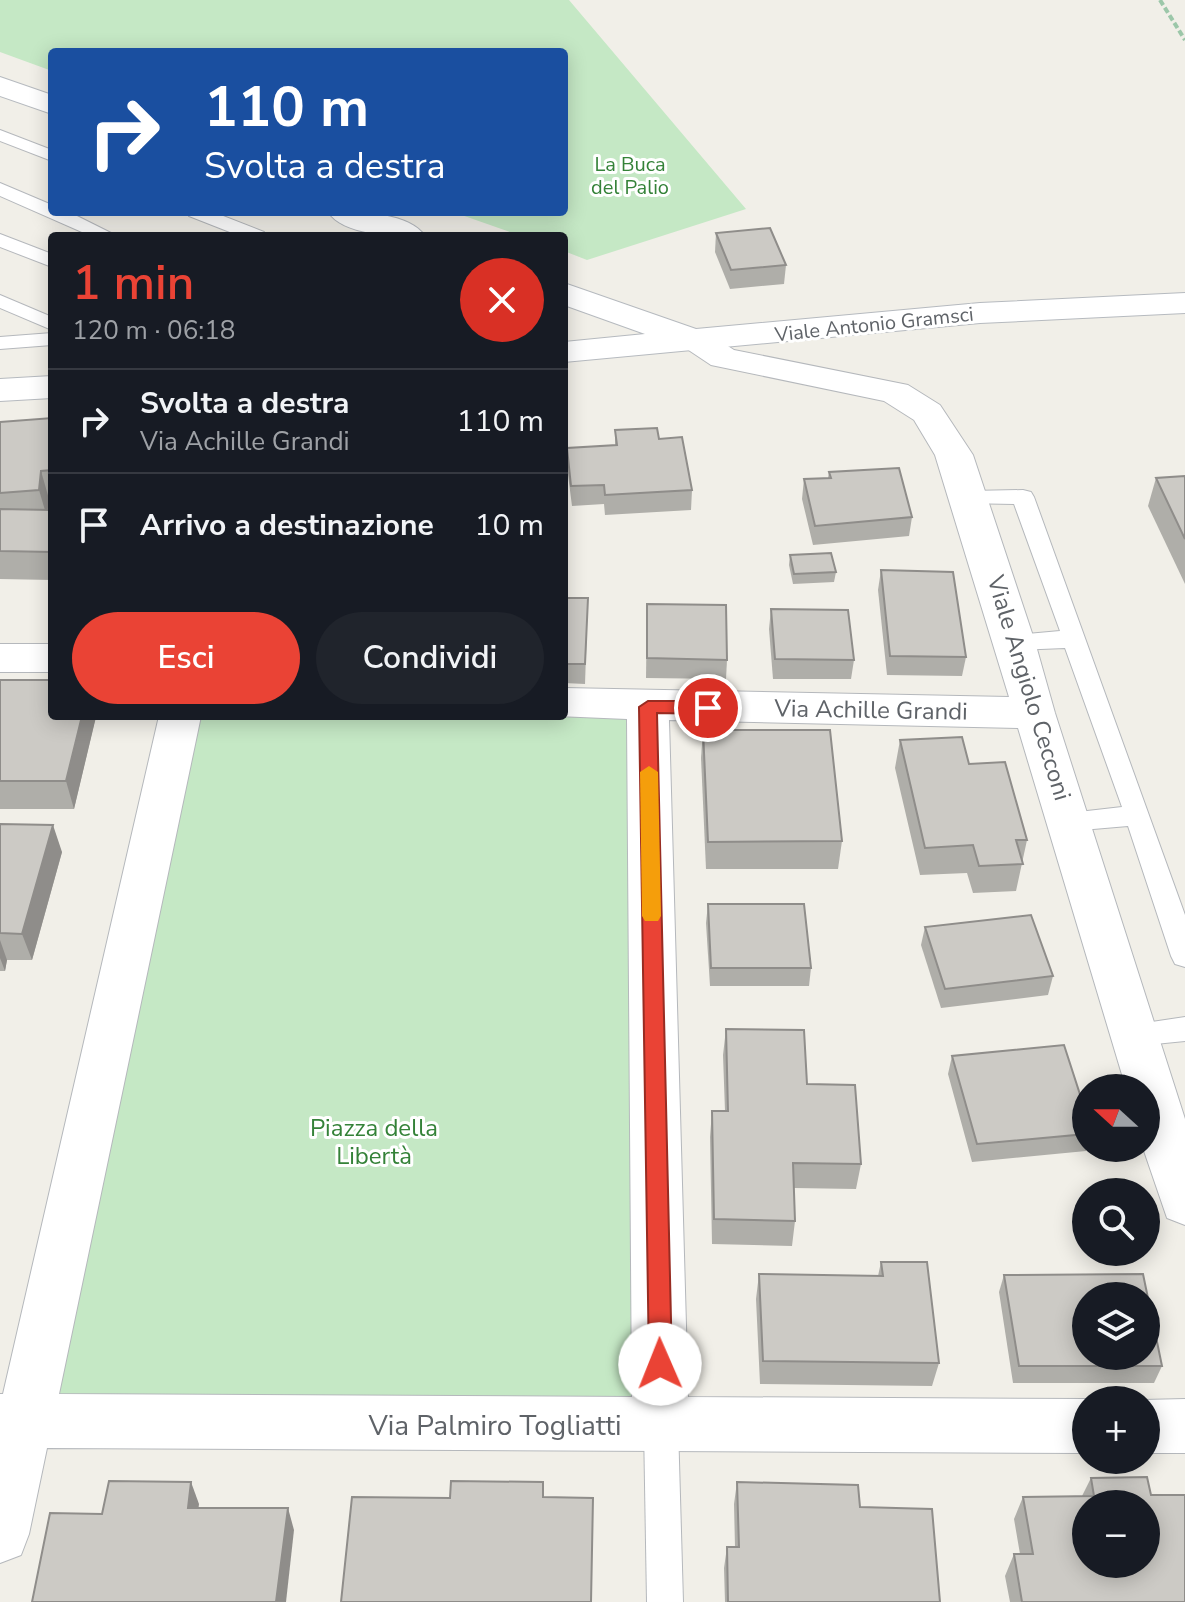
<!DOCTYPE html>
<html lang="it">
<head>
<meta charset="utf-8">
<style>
	:root { --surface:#171b24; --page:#20242c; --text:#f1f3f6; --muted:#9ea1a6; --line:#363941; --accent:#ea4335 }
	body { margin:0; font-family:"Nunito Sans",sans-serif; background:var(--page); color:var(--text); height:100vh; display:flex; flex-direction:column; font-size:30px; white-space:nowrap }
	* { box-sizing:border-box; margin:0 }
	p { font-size:26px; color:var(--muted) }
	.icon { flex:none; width:44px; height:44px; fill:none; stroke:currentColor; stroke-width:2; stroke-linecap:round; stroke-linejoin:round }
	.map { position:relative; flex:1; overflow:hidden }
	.drawer { position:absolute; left:48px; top:232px; width:520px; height:488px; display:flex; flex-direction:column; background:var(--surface); border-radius:8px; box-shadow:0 4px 20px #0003 }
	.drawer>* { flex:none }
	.top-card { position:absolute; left:48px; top:48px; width:520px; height:168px; border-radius:8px; box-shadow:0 4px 20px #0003; background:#1a4fa0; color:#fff; overflow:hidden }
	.needle { width:52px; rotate:291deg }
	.buttons { position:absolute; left:1072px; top:1074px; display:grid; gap:16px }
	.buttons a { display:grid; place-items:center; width:88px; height:88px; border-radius:50%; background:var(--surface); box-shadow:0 4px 20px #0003; font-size:40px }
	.pin { position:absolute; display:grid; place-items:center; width:68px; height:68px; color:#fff; margin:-34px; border:4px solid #fff; border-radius:50%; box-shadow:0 2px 8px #0007 }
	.me { position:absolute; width:88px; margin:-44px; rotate:359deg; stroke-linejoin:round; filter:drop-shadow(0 0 6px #0008) }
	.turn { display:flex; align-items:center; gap:28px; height:168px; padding:0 24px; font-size:36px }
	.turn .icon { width:104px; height:104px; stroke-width:2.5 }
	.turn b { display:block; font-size:56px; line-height:68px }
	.round { display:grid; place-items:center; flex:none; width:84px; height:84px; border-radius:42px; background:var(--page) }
	.overview { display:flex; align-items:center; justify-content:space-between; height:136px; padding:0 24px }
	h1 { font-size:48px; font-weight:600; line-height:60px; color:var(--accent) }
	.action { display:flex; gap:16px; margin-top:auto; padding:16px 24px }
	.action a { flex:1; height:92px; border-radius:48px; background:var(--accent); color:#fff; font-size:32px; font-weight:600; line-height:92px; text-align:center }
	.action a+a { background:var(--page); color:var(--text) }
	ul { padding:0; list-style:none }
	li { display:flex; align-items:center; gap:24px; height:104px; padding:0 24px; border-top:2px solid var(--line) }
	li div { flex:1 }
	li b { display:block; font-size:30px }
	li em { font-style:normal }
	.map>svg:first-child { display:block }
	.green { fill:#c5e8c5 }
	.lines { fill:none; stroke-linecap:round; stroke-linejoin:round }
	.lane-casing { stroke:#b5b8bc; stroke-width:2 }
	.street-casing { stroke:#b5b8bc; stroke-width:2 }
	.secondary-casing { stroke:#b6babf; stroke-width:2 }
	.path { stroke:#9cc7a9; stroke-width:4; stroke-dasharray:6 3; stroke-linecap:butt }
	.lane { fill:#fff; fill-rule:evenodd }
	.street { fill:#fff; fill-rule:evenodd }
	.secondary { fill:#fff; fill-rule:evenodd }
	.wall { fill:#afaea9 }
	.shaded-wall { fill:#8f8d8a }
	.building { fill:#cccac5; stroke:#8f8d8a; stroke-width:2; fill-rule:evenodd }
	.route { fill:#ea4335; stroke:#982c22; stroke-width:2 }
	.slow { fill:#f59e0b }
	.labels { text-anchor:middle; stroke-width:6; stroke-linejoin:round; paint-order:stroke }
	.far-park-label { font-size:20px; fill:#348238; stroke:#fff }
	.far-street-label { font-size:20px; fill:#5f6368; stroke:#fff }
	.street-label { font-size:24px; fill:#5f6368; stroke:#fff }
	.park-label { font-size:24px; fill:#348238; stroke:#fff }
	.near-street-label { font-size:28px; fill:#5f6368; stroke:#fff }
</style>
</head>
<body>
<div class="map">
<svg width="1185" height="1602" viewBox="0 0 1185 1602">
	<rect width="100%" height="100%" fill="#f1efe8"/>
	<g class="green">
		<path d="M0 0H569L746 209 587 260 564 251V236H521L453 212H564V52H52V71L0 52Z"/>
		<path d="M648 707 661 1426 25 1421 180 716H564Z"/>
	</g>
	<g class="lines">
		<g class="lane-casing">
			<g id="lane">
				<path d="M0 130 52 150V161L0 141Z"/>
				<path d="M0 183 52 205V212H69L117 236H91L0 196Z"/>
				<path d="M187 212H213L264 232 267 236H240L189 216Z"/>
				<path d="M0 234 52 254V267L0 247Z"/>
				<path d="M0 295 52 317V330L0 308Z"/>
				<path d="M52 333V345L0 349V337Z"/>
				<path d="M1023 490 1031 492 1034 497 1185 915V967L1175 964 1171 956 1128 826 1070 831 1061 828 1057 821 1061 814 1122 807 1065 648 1015 650 1006 648 1003 642 1006 636 1060 631 1014 504 962 503 959 498 962 493 970 491Z"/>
				<path d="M1185 1017V1041L1135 1046 1125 1042 1121 1034 1125 1026Z"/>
				<path d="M661 1410 673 1415 678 1426 683 1602H647L644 1426 649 1415Z"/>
			</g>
		</g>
		<g class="street-casing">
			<g id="street">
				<path d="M699 332 711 335 734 350 908 385 940 405 973 455 1035 642 1055 713 1185 1119V1225L1167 1218 1143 1148H1146V1088H1126L1018 728 669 720 688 1397 1086 1399 1089 1400H1086V1453L47 1448 29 1534 21 1555 0 1563V1394H3L159 716H201L59 1394 632 1397 627 719 557 716H564V688L1009 697 935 455 914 420 884 401 711 365 687 349 682 342 687 335Z"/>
				<rect x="0" y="644" width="52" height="28"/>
				<path d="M1185 1399V1453H1146V1400H1143Z"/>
			</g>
		</g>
		<g class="secondary-casing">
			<g id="secondary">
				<path d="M0 77 52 95V114L0 96Z"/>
				<path d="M328 212C355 212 408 211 425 236 398 236 345 237 328 212Z"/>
				<path d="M564 283 696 329 980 303 1185 293V313L980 323 564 362V342L645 334 564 305Z"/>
				<path d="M52 376V398L0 401V379Z"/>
			</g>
		</g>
		<path class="path" d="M1160 0 1185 40"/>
		<use href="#lane" class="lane"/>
		<use href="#street" class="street"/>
		<use href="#secondary" class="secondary"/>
	</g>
	<g class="wall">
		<path d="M716 233 786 265 784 284 730 289 715 252Z"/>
		<path d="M52 418V499H49L47 510H50L52 505V580L0 579V422Z"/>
		<path d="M615 430 659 439 692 490 691 510 605 515 604 504 572 506 567 467V448L615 445Z"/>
		<path d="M829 472 912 517 909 536 813 545 802 499 804 479 828 478Z"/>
		<path d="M1185 476V584L1148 506 1156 478Z"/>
		<path d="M790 555 836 572 834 582 793 584 789 565Z"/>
		<path d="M881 570 966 657 962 676 887 675 878 590Z"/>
		<path d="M564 598H588L585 684 564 683Z"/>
		<path d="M647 604 727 660 726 679 646 678Z"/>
		<path d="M771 609 854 660 851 679H773L769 629Z"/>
		<path d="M0 680 52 716H96L74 809H0Z"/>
		<path d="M703 730 842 841 838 869H706L701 758Z"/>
		<path d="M900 740 969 764 1027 840 1016 891 973 893 967 873 920 875 895 768Z"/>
		<path d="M0 824 62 852 32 960H7L5 971H0Z"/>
		<path d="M708 904 811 968 809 986H710L706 923Z"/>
		<path d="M925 927 1053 976 1048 995 941 1008 921 945Z"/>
		<path d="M726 1029 807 1084 861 1164 856 1189 794 1188 795 1221 792 1246 712 1244 710 1137 712 1111H725L723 1055Z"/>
		<path d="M952 1056 1086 1113V1148H1087L1086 1151 972 1162 948 1074Z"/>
		<path d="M881 1262 939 1363 932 1386 760 1384 756 1299 759 1274 878 1276Z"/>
		<path d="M1004 1275 1162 1366 1154 1383H1013L999 1292Z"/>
		<path d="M1091 1478 1151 1495 1185 1602H1010L1005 1576 1014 1554H1020L1014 1519 1023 1497 1082 1496Z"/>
		<path d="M737 1482 860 1507 940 1602H725L724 1568 727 1547H735L734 1504Z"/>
	</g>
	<g class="shaded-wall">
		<path d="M41 471 49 499 47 517 39 490Z"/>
		<path d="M82 716H96V717L74 809 66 781Z"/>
		<path d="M53 825 62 852 32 960 22 934Z"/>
		<path d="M0 940 7 960 5 971 0 958Z"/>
		<path d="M191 1482 199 1504 196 1529 188 1508Z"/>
		<path d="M288 1508 294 1530 286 1602H276Z"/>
	</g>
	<g class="building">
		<path d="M770 228 786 265 731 270 716 233Z"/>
		<path d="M52 418V470L41 471 39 490 0 493V422Z"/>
		<path d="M657 428 659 439 682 437 692 490 605 495 604 485 571 486 567 448 617 445 615 430Z"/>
		<path d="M899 468 912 517 815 526 804 479 831 478 829 472Z"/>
		<path d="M1185 476V539L1156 478Z"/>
		<path d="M52 505V552L0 551V509L50 510Z"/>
		<path d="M831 553 836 572 794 574 790 555Z"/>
		<path d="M881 570 953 572 966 657 890 656Z"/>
		<path d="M564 598H588L585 664H564Z"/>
		<path d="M647 604 726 605 727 660 647 658Z"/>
		<path d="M771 609 848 610 854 660 775 659Z"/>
		<path d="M0 680H52V716H82L66 781H0Z"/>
		<path d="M703 730H830L842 841 708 842Z"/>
		<path d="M962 737 969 764 1005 762 1027 840H1016L1023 864 979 866 973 845 925 848 900 740Z"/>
		<path d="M0 824 53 825 22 934 0 933Z"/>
		<path d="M708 904H804L811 968H711Z"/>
		<path d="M1031 915 1053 976 945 989 925 927Z"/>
		<path d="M726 1029 804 1030 807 1084 855 1085 861 1164 793 1163 795 1221 714 1219 712 1111H728Z"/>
		<path d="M1064 1045 1086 1113V1134L977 1144 952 1056Z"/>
		<path d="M881 1262H927L939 1363 763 1361 759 1274 883 1276Z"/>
		<path d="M1143 1274 1162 1366H1019L1004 1275ZM1086 1296H1146V1356H1086Z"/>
		<path d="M1147 1477 1151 1495H1185V1602H1022L1014 1554H1033L1023 1497 1094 1496 1091 1478ZM1086 1504H1146V1564H1086Z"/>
		<path d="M109 1481 191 1482 188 1508H288L276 1602H32L50 1513 102 1514Z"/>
		<path d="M451 1481 543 1482V1497L593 1498 591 1602H341L352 1497 450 1498Z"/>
		<path d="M737 1482 858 1485 860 1507 932 1509 940 1602H728L727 1547H739Z"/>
	</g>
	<path class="route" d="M648 701H708L716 708 708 714 657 713 672 1364 668 1372 660 1375 652 1372 649 1364 639 707Z"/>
	<path class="slow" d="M649 766 658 772 661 916 658 921H645L642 916 640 772Z"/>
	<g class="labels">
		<g class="far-park-label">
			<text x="630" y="171">La Buca<tspan x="630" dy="23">del Palio</tspan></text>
		</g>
		<g class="far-street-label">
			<text transform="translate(874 324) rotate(-6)" y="7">Viale Antonio Gramsci</text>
		</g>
		<g class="street-label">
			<text transform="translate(1029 688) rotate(73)" y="8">Viale Angiolo Cecconi</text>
			<text transform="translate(871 710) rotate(1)" y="8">Via Achille Grandi</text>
		</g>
		<g class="park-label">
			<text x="374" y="1136">Piazza della<tspan x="374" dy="28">Libertà</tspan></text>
		</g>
		<g class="near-street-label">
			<text x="495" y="1435">Via Palmiro Togliatti</text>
		</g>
	</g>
</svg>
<div class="buttons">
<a><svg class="needle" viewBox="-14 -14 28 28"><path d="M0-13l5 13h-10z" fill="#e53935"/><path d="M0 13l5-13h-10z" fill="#9ea1a6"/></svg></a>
<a><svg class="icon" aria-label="search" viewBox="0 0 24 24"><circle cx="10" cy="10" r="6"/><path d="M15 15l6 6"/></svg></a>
<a><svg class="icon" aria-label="layers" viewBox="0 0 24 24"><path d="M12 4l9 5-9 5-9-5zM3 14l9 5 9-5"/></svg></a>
<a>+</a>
<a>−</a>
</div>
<div class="pin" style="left:708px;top:708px;background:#d93025"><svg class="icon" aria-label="arrive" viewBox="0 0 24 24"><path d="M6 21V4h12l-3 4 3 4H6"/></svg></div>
<svg class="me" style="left:660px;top:1364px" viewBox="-20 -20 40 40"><circle r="19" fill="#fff"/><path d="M0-13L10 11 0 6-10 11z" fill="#ea4335"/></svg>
<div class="top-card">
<div class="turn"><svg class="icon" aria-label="right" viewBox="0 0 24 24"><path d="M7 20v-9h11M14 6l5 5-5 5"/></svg><div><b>110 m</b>Svolta a destra</div></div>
</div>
<section class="drawer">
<div class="overview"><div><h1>1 min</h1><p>120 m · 06:18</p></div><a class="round" style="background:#d93025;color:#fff"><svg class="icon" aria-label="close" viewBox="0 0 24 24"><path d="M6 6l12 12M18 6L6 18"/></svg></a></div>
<ul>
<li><svg class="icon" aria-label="right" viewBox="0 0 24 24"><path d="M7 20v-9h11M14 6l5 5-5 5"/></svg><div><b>Svolta a destra</b><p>Via Achille Grandi</p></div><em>110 m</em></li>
<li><svg class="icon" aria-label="arrive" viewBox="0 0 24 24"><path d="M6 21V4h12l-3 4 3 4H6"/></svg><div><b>Arrivo a destinazione</b></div><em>10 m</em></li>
</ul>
<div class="action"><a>Esci</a><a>Condividi</a></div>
</section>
</div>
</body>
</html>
